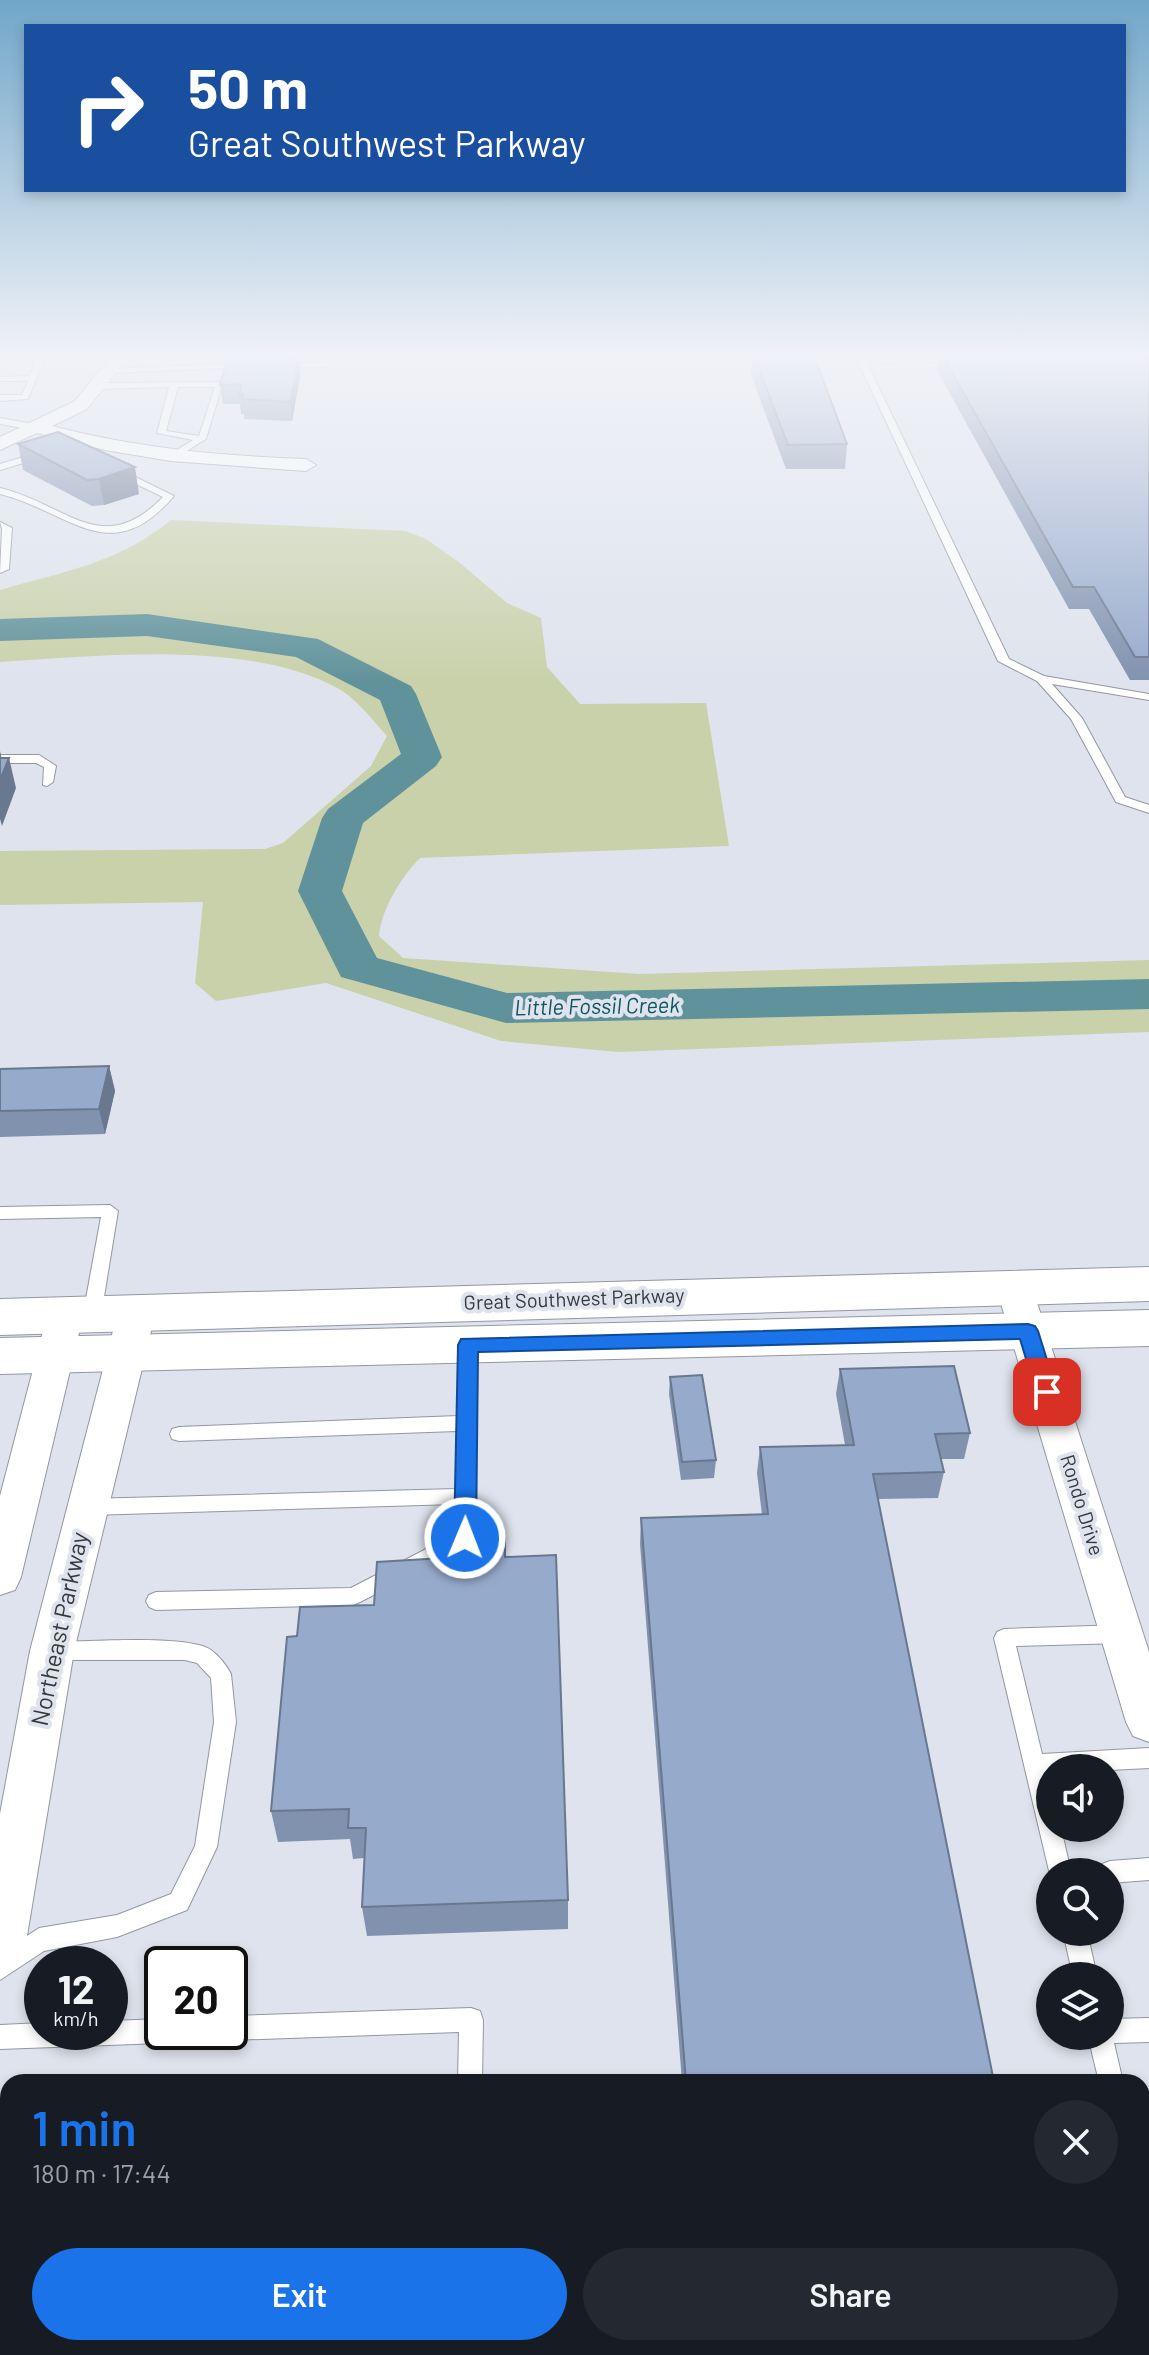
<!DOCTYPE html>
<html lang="en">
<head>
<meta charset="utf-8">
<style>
	:root { --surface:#171b24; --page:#242831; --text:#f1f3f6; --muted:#9ea1a6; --accent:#1a73e8 }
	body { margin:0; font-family:Barlow,sans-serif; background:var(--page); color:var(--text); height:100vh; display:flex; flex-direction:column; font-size:30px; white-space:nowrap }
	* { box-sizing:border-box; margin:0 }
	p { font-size:26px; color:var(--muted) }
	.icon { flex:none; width:44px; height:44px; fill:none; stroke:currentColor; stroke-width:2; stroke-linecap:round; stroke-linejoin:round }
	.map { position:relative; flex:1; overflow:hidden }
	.details { position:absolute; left:0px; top:2074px; width:1150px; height:282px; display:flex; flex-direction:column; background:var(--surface); border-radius:24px 24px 0 0; box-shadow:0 4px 12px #0003 }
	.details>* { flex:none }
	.guide { position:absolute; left:24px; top:24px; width:1102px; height:168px; border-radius:0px; box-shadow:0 4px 12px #0003; background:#1a4fa0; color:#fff; overflow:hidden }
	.buttons { position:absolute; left:1036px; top:1754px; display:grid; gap:16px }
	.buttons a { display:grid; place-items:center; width:88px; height:88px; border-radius:50%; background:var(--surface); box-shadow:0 4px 12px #0003; font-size:40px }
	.speed { position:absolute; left:24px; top:1946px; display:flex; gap:16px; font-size:40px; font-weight:700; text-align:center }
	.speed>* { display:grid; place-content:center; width:104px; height:104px; border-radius:50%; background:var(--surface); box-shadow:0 4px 12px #0003; line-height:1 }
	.speed small { font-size:20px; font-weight:400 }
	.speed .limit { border:4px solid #111; border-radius:12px; background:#fff; color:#111 }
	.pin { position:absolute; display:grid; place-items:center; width:68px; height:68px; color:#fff; margin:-34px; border-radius:16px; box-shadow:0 4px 12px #0006 }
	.me { position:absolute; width:88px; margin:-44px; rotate:1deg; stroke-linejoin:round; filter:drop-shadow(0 0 6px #0008) }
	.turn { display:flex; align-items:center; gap:28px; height:168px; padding:0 32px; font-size:36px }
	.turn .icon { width:104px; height:104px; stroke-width:2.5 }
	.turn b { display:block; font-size:56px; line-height:68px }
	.round { display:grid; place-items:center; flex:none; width:84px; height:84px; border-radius:42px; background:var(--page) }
	.summary { display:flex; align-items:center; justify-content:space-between; height:136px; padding:0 32px }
	h1 { font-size:48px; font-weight:600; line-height:60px; color:var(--accent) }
	.button { display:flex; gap:16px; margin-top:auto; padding:16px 32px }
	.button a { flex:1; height:92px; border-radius:48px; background:var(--accent); color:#fff; font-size:32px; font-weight:600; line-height:92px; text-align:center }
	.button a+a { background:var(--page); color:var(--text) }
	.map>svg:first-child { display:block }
	.green { fill:#c9d1aa }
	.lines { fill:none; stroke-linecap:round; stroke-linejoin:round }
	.river { fill:#60929b; fill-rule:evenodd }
	.lane-casing { stroke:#9297a0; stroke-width:2 }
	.street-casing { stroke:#9297a0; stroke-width:2 }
	.secondary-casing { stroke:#9297a0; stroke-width:2 }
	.lane { fill:#fff; fill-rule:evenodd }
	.street { fill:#fff; fill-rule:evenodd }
	.secondary { fill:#fff; fill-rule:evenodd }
	.wall { fill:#8192af }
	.shaded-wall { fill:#69778f }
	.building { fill:#96aacc; stroke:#69778f; stroke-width:2 }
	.route { fill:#1a73e8; stroke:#114b97; stroke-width:2 }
	.labels { text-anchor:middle; stroke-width:8; stroke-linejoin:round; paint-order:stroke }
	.street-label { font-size:20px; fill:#36383c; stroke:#dee3ed }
	.water-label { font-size:22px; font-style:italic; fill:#0a555f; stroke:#dee3ed }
	.near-street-label { font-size:24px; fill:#36383c; stroke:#dee3ed }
</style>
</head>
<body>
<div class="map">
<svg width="1149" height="2355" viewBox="0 0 1149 2355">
	<rect width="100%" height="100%" fill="#dee3ed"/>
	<path class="green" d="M171 520 406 531 426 539 460 563 507 603 541 618 547 667 580 704 706 703 729 846 420 858C401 877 381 910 379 936L403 958 639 974 1149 960V1032L618 1052 501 1041 326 983 216 1001 195 983 203 902 0 905V851L265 849 283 843 371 766 387 736C374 722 357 699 339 689 249 639 101 656 0 662V590C65 571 117 564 171 520Z"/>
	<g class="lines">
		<path class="river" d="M147 614 318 639 411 686 416 694 442 757 436 766 363 823 342 891 377 958 507 993 1149 979V1009L506 1023 341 977 298 891 322 818 328 809 401 754 380 700 296 657 147 636 0 641V619Z"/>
		<g class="lane-casing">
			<g id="lane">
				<path d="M101 353 126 355 122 357 44 360 28 399 0 401V395H22L28 381H0V377L30 376 36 360 0 361V357Z"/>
				<path d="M323 353H331L328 367H279L275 365 279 363H321Z"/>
				<path d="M854 353H862L865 359 959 358 963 360 959 362 867 363 1009 659 1044 676 1149 694V700L1052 684 1082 718 1125 797 1149 805V813L1116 802 1071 719 1037 681 998 661Z"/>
				<path d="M247 363 244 367 110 373 106 371 110 369Z"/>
				<path d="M223 382 206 439 172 460 167 457 169 455 193 440 157 433 169 387 99 389 95 386 99 383ZM178 387H215L199 436 166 431Z"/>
				<path d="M0 418 39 425 43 428 39 431 0 424Z"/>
				<path d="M40 452 43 453V457L0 470V464Z"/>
				<path d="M115 470H121L174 496C110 571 70 511 0 494V488C67 504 102 560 163 497L115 474Z"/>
				<path d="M0 522 12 528 9 569 0 573 2 529Z"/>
				<path d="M0 755H39L56 766 53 782 47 786 43 785 44 767 36 763H0Z"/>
				<path d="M110 1205 118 1211 101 1315 98 1320H86L83 1315 101 1217 0 1219V1207Z"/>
				<path d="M468 1338 474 1340 477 1345 475 1538 472 1544 360 1602 353 1605 156 1610 149 1607 146 1601 149 1595 156 1592 351 1588 455 1534 456 1504 89 1515 82 1513 79 1507 82 1501 89 1499 456 1489 457 1431 179 1441 172 1439 170 1434 172 1429 179 1427 458 1416 459 1345 462 1340Z"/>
				<path d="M1122 1625 1129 1628 1132 1634 1129 1640 1122 1643 1016 1646 1042 1754 1149 1748V1768L1110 1770V1768H1050V1773H1047L1050 1785V1828H1061L1071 1872H1050V1875L994 1638 997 1632 1004 1629Z"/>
				<path d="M54 1642C86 1642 188 1634 211 1650 219 1656 227 1666 231 1674L236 1722 217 1847 187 1910 117 1937 44 1951 0 1980V1954L39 1928 117 1915 171 1894 195 1846 214 1722 211 1678 197 1663 185 1660H54L47 1657 44 1651 47 1645Z"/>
				<path d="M1149 1858V1880L1110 1883V1872H1099L1102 1864 1110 1861Z"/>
				<path d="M1063 1932H1087L1097 1976H1073Z"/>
				<path d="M471 2008 480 2011 483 2020 482 2082H458L459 2032 230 2040 221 2037 220 2032H230V2016Z"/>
				<path d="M1149 2018V2042L1114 2043 1123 2082H1099L1088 2036H1110V2019Z"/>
				<path d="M162 2019V2032H174L171 2040 162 2043 0 2049V2025L42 2023V2032H110V2021Z"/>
				<rect x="0" y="2175" width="8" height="26"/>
				<path d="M1142 2199 1149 2202V2254L1142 2251Z"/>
			</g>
		</g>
		<g class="street-casing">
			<g id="street">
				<path d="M114 353H131L87 409 52 426C136 448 220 456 306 459L316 465 306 471 171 461 105 450 37 433 0 450V437L75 401Z"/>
				<path d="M1014 1274 1027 1278 1032 1287 1149 1652V1742L1133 1736 1126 1722 996 1287 1001 1278Z"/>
				<path d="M65 1302 78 1306 83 1316 21 1577 15 1590 0 1595V1496L47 1316 52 1306Z"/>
				<path d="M133 1313 146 1317 152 1327 74 1651 25 1948 18 1966 0 1973V1814L30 1651 114 1327 120 1317Z"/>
			</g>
		</g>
		<g class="secondary-casing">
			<g id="secondary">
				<path d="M1149 1267V1301L0 1335V1299Z"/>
				<path d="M1149 1310V1346L0 1374V1338Z"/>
			</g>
		</g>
		<use href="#lane" class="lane"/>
		<use href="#street" class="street"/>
		<use href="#secondary" class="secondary"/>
	</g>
	<g class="wall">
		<path d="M229 353H296L295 358H299L300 377 292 421 244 419V414H241L240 404H223L220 385Z"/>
		<path d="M752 353 847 444 845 469H786L751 375Z"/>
		<path d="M941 353H1149V680H1130L1089 609H1069L938 372Z"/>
		<path d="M18 444 139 494 104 505 92 506 23 470Z"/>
		<path d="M109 1066 115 1091 105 1134 0 1137V1069Z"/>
		<path d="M840 1369 970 1433 964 1459H941L944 1472 938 1498 878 1499 994 2082H682L640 1544 641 1518 762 1515 757 1473 760 1447 845 1445 836 1394Z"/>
		<path d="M670 1377 716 1460 714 1478 681 1480 669 1394Z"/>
		<path d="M506 1557 568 1900V1929L367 1936 362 1907 364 1858 353 1859 350 1839 278 1842 271 1811 297 1636 374 1605Z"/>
		<path d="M703 2348H1010L851 2355H703Z"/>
	</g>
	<g class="shaded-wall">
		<path d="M299 358 300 377 292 421 290 402Z"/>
		<path d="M135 467 139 494 104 505 99 479Z"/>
		<path d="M0 751 4 769 9 758 16 788 2 826 0 819Z"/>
		<path d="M109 1066 115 1091 105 1134 99 1109Z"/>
	</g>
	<g class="building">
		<path d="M229 353H291L290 358H299L290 402 242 399 243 395H239L242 384 220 385Z"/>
		<path d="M753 353H813L847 444 788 445Z"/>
		<path d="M941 353H1149V657H1135L1094 587H1073Z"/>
		<path d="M58 432 135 467 99 479 87 480 18 444Z"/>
		<path d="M0 758H9L0 780Z"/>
		<path d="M109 1066 99 1109 0 1111V1069Z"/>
		<path d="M954 1366 970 1433 935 1434 944 1472 873 1474 994 2082H686L641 1518 768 1514 760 1447 854 1445 840 1369Z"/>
		<path d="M702 1375 716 1460 682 1462 670 1377Z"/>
		<path d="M505 1538V1557L556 1555 568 1900 362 1907 366 1828H348L349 1809 271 1811 287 1637 297 1636 300 1607 374 1605 377 1562 443 1558 444 1540Z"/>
		<path d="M227 2348H561V2355H226Z"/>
	</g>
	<linearGradient id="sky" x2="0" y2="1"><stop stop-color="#71a6c9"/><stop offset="0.52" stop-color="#f0f2f7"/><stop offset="1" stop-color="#f0f2f7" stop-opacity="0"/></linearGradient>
	<rect width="1149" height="683" fill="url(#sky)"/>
	<path class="route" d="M1028 1324 1035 1326 1038 1331 1057 1392 1054 1397H1039L1036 1392 1020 1339 478 1352 476 1538 472 1544 465 1547 457 1544 454 1538 458 1345 461 1339Z"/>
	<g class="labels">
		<g class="street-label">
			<text transform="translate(574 1299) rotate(-2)" y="7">Great Southwest Parkway</text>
			<text transform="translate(1082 1505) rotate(73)" y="7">Rondo Drive</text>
		</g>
		<g class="water-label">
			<text transform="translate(597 1006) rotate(-1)" y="8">Little Fossil Creek</text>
		</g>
		<g class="near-street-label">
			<text transform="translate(60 1629) rotate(-78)" y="8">Northeast Parkway</text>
		</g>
	</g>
</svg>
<div class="buttons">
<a><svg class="icon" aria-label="sound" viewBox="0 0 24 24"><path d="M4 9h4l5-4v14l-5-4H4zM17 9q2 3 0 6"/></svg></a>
<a><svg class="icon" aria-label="search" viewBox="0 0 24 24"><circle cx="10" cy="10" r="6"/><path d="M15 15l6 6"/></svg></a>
<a><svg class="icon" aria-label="layers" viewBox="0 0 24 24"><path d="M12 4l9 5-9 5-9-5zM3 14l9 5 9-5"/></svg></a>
</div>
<div class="speed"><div>12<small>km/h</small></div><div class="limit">20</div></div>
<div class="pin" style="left:1047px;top:1392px;background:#d93025"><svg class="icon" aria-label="arrive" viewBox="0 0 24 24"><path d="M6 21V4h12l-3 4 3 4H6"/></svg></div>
<svg class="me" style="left:465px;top:1538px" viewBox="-20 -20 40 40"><circle r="17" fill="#1a73e8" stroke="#fff" stroke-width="3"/><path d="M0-11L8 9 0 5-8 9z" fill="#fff"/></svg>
<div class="guide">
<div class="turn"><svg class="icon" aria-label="right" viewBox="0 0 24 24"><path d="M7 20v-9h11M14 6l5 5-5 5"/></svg><div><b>50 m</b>Great Southwest Parkway</div></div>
</div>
<section class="details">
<div class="summary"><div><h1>1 min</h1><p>180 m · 17:44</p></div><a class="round"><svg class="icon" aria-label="close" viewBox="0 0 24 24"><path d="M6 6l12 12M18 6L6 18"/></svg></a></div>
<div class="button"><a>Exit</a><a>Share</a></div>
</section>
</div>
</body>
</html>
